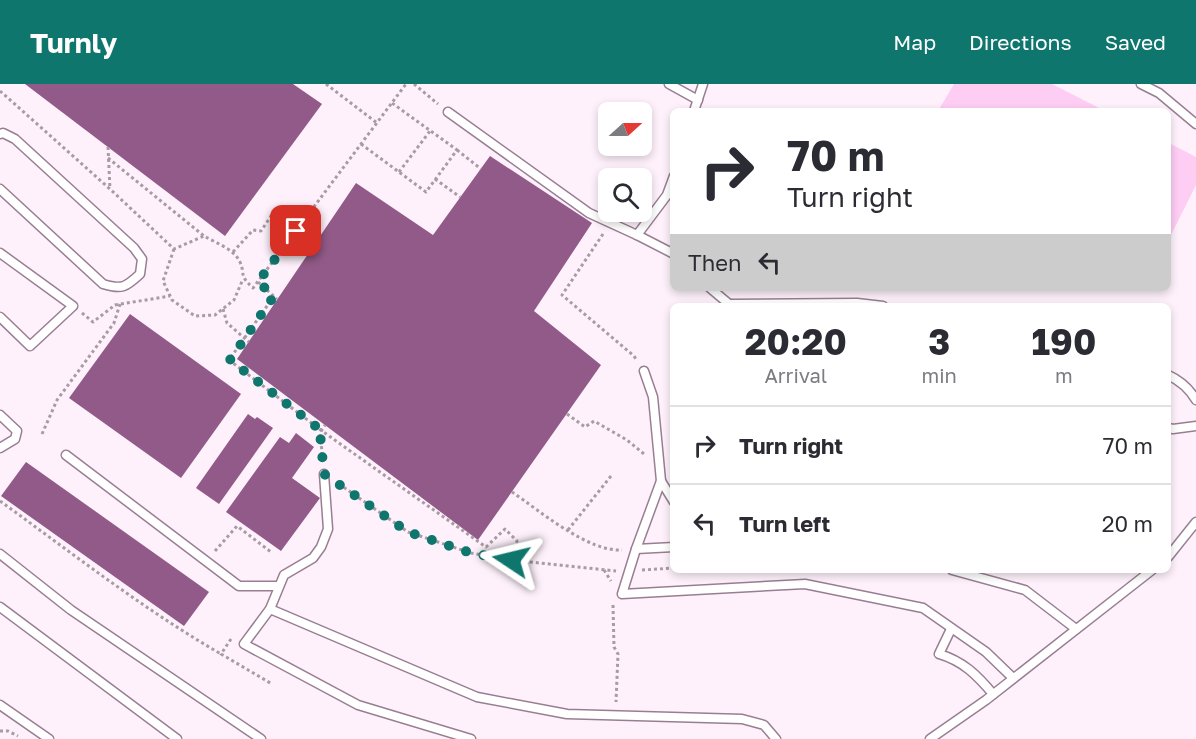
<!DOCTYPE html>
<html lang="en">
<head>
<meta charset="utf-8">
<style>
	:root { --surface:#fff; --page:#f2f2f3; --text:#2b2b33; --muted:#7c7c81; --line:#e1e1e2; --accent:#0f766e }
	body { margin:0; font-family:"Golos Text",sans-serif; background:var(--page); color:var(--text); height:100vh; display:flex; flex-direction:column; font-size:22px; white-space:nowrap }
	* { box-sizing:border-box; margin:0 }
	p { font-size:20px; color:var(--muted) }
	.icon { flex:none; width:33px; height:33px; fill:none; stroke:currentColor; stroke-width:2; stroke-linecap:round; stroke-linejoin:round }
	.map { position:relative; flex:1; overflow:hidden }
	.panel { position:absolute; left:670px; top:219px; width:501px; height:270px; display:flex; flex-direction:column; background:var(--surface); border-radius:9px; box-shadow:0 3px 9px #0003 }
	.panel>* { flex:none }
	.banner { position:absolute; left:670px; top:24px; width:501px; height:183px; border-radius:9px; box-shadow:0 3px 9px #0003; background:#fff; color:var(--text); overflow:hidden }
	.needle { width:39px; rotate:69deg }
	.controls { position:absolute; left:598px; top:18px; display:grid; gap:12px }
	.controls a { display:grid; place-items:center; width:54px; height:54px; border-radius:9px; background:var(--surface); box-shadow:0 3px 9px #0003; font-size:30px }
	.pin { position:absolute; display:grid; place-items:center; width:51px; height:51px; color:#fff; margin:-26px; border-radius:12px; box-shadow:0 3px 9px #0006 }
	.me { position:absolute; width:66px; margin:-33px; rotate:280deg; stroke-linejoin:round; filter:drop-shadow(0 0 4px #0008) }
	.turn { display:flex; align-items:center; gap:21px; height:126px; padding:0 18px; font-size:27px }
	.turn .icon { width:78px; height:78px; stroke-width:2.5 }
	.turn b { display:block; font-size:42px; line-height:51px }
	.then { display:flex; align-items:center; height:57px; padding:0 18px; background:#0003; gap:12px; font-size:22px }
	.eta { display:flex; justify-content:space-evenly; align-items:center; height:102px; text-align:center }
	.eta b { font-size:36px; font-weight:700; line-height:42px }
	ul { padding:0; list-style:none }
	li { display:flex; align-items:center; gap:18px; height:78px; padding:0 18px; border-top:2px solid var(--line) }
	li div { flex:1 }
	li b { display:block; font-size:22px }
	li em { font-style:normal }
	header { display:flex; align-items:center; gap:36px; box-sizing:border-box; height:84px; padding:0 30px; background:var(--accent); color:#fff }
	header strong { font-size:28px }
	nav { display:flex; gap:33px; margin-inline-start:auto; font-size:21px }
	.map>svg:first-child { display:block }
	.green { fill:#fecdf4 }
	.building { fill:#925a88 }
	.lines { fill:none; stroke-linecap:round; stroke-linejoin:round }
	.service-casing { stroke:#997e93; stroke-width:11 }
	.path { stroke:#a79ba4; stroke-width:3; stroke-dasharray:3 3; stroke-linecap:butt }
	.service { stroke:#fff; stroke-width:8 }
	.route { stroke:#0f766e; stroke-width:10; stroke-dasharray:0 18 }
</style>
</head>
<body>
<header>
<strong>Turnly</strong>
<nav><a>Map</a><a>Directions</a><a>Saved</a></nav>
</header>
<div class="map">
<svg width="1196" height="655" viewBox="0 0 1196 655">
	<rect width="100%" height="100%" fill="#fef1fb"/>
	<g class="green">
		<path d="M954 0H1052L1105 27H938Z"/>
		<path d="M1169 59 1196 73V101L1169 155Z"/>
	</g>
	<g class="building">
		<path d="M25 0H293L322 20 225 152Z"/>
		<path d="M490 72 592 139 534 227 601 281 478 456 237 275 356 99 433 151Z"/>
		<path d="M130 230 241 310 181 394 69 314Z"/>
		<path d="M248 330 255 335 257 333 273 344 219 420 196 404Z"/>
		<path d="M296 349 314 363 292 394 320 414 281 467 226 428 280 353 289 359Z"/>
		<path d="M26 378 209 508 184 542 1 412Z"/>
	</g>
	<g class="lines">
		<g class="service-casing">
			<g id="service">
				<path d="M669 0 698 16"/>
				<path d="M1141 0 1159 9 1196 40"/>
				<path d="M694 27 703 0"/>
				<path d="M448 28 589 129 637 151"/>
				<path d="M0 50 3 49 15 55 134 164 142 175 140 190C126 203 122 206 103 200L0 105"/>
				<path d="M674 92 667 111 637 151 674 170"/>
				<path d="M0 169 73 222 30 262 0 233"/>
				<path d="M710 204 729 220"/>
				<path d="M726 222 729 220 857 219 883 222"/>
				<path d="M644 287 653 313 661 397 636 465 674 463"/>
				<path d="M1168 291C1181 297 1189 304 1196 316"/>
				<path d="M0 331 17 347 15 355 0 364"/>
				<path d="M1168 344 1173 345 1196 342"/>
				<path d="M66 371 239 502H279"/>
				<path d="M661 397 674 418"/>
				<path d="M636 465 622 510 805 500 923 524 986 568 1013 594"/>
				<path d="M0 470 71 526 261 655"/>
				<path d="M1168 473 1196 438"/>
				<path d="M952 486 1025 506 1076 545"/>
				<path d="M0 523 177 655"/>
				<path d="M270 525 284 491 313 474 321 463 328 445 324 390"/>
				<path d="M951 545 939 570C963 577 977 591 993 610"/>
				<path d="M0 621 49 655"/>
				<path d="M471 655 358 621 244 560 270 525 477 613 567 630 742 635 764 641 776 655"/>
				<path d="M930 655 986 616 1152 486"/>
			</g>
		</g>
		<g class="path">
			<path d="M326 0 377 39"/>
			<path d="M414 0 438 20"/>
			<path d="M0 7 110 105 174 165 204 152C216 159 234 165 240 178 246 192 238 190 253 204L406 0"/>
			<path d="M361 60 426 108 457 66 392 19"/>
			<path d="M108 63 110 105"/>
			<path d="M457 66 481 85"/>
			<path d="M108 74 204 152"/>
			<path d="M399 88 430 47"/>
			<path d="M435 95 460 113"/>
			<path d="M603 150 562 211 634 272 637 277"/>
			<path d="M174 165 163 197 172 216 195 232 215 231 234 216 243 195"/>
			<path d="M233 168 253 146 261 147 273 129 296 147"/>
			<path d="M258 198 277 215"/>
			<path d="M274 212 229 276 322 347 486 463 505 445 517 457 511 476"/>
			<path d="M223 225 227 239 249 258"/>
			<path d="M82 229 93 238 115 221 170 212"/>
			<path d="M567 330 585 343 594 337 627 356 644 370"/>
			<path d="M42 350 57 316 114 239 120 220"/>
			<path d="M323 377 320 349 325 341"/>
			<path d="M339 400 408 448 471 469 511 476 616 487"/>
			<path d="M512 408C540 427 588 468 622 466"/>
			<path d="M0 417C72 469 143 525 221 570"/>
			<path d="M568 446 611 392"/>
			<path d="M215 467 237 442 271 468"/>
			<path d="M604 486 611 497"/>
			<path d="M642 486 674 484"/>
			<path d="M613 521 614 563 618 570 616 618"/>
			<path d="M231 555 221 570 272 600"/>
			<path d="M0 647H8L18 652"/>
		</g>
		<use href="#service" class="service"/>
	</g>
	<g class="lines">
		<path class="route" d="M296 147 258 198 274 212 230 276 322 347 320 349 324 390 408 448 471 469 511 476"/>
	</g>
</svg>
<div class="controls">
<a><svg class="needle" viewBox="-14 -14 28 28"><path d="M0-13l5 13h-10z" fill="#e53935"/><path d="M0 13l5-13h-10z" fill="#7c7c81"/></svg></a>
<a><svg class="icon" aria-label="search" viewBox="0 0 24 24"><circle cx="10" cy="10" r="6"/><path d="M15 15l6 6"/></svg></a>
</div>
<div class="pin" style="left:296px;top:147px;background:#d93025"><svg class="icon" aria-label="arrive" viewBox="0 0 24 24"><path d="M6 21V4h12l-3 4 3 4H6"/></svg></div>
<svg class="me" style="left:511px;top:476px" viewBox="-20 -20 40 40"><path d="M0-17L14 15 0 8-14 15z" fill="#0f766e" stroke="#fff" stroke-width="4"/></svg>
<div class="banner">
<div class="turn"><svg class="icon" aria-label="right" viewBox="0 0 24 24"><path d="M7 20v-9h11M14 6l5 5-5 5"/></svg><div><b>70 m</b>Turn right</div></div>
<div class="then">Then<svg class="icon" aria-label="left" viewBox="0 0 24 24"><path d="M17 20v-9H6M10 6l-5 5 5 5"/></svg></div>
</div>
<section class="panel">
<div class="eta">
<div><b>20:20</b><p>Arrival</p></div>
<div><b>3</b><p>min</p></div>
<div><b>190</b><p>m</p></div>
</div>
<ul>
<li><svg class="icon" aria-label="right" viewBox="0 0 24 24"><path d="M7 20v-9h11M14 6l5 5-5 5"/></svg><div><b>Turn right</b></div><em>70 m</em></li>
<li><svg class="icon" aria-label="left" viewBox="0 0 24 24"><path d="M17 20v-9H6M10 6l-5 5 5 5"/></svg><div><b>Turn left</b></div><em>20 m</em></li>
</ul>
</section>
</div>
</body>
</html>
